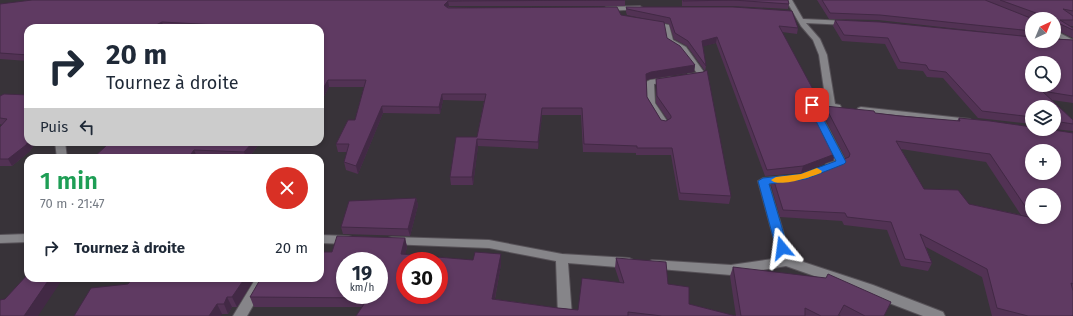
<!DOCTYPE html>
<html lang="fr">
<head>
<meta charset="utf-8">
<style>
	:root { --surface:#fff; --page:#f6f6f7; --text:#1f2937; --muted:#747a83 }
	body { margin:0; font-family:"Fira Sans",sans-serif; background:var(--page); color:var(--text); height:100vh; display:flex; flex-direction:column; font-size:15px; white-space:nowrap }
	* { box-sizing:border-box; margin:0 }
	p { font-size:13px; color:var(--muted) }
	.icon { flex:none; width:22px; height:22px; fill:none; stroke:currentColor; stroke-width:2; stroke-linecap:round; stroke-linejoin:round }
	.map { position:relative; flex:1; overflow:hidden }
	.sheet { position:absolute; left:24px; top:154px; width:300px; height:128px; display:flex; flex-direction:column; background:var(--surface); border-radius:12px; box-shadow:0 2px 6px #0003 }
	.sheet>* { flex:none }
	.banner { position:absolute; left:24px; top:24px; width:300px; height:122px; border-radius:12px; box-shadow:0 2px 6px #0003; background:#fff; color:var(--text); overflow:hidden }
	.needle { width:26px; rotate:44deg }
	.fabs { position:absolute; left:1025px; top:12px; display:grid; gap:8px }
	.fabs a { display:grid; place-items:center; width:36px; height:36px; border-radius:50%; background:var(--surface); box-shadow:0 2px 6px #0003; font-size:20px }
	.speed { position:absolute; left:336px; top:252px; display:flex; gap:8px; font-size:20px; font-weight:700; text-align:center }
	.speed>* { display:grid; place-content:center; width:52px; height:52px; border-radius:50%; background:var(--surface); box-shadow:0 2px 6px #0003; line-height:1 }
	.speed small { font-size:10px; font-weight:400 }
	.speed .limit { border:6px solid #d22; background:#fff; color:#111 }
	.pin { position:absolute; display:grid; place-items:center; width:34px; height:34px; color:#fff; margin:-17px; border-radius:8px; box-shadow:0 2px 6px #0006 }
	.me { position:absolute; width:44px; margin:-22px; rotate:344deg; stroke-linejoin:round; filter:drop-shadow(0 0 3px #0008) }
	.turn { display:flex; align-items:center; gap:14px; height:84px; padding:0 16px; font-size:18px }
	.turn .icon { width:52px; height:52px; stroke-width:2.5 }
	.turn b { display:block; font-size:28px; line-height:34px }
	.then { display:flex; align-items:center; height:38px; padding:0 16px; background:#0003; gap:8px; font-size:15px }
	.round { display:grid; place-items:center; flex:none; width:42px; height:42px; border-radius:21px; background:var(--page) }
	.overview { display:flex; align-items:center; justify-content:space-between; height:68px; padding:0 16px }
	h1 { font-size:24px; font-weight:600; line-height:30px; color:#1e9e55 }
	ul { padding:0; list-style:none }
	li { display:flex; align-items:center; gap:12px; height:52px; padding:0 16px }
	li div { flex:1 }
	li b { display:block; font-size:15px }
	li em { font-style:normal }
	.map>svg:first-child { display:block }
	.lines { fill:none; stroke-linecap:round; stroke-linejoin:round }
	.minor-casing { stroke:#565157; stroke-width:2 }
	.minor { fill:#868589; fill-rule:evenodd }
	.wall { fill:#523254; fill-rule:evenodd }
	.shaded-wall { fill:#422945 }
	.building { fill:#5f3a62; stroke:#422945; fill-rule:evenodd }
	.route { fill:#1a73e8; stroke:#114b97 }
	.slow { fill:#f59e0b }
</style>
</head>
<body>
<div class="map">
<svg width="1073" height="316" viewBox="0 0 1073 316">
	<rect width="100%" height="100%" fill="#383339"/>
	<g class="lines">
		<g class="minor-casing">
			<g id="minor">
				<path d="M786 0H792L803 19 847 21 850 23 847 25 806 23 820 39 827 55 835 104 840 105 841 107 837 110 818 108 846 162C843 166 835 168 830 169L825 166 826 164 835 161 808 105 812 102 826 103 819 55 813 40 801 26Z"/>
				<path d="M640 6 643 8 642 9 606 11 603 9 606 7Z"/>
				<path d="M651 21 669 25 673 40 686 47 706 75 705 77 688 78V74L697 73 680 51 667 43 664 27 649 24V22Z"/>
				<path d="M1054 30 1073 40V44H1068L1054 35Z"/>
				<path d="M670 77 674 79 673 81 654 84 655 103 669 124 664 127 661 126 647 103 646 82 650 80Z"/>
				<path d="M861 107 970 119 975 122 970 125 858 112 857 110 858 108Z"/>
				<path d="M55 142H65L67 158H57Z"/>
				<path d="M786 176 790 177 791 179 790 181 769 184 791 258 873 285 943 312 945 316H923L863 293 786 266 731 275 648 268 646 265 648 262 652 260 731 265 779 258 758 181 763 178Z"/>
				<path d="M28 234V242L0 243V235Z"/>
				<path d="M320 235 348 236 352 237 354 240 352 243 348 244 320 243Z"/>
				<path d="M392 237 489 240 562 254 629 258 633 260 635 263 633 266 629 268 568 263 572 316H558L556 261 489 248 388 244 386 241 388 238Z"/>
				<path d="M256 278H269L247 316H233Z"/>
			</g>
		</g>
		<use href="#minor" class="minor"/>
	</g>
	<g class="wall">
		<path d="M625 0V6H449L448 7 621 15 667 38 695 65 694 72 650 79 646 80 647 97 661 120 666 121 668 120 656 103V79L703 72 705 71 687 46 674 39 669 24 627 15 626 12V7L798 28 797 34 782 32 816 95 814 101H811L810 102 835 154 833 160 801 173 765 176 716 43 703 46 706 66 705 71 731 196 729 204 679 200 671 155H636V153L583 152 581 115H542L538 149 478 146 473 185H451L450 177 477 137 484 101 443 100 440 114 383 113 358 174 346 170 344 162 347 152H338L336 144 355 120 364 87H329L320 104V28H28V61L0 59V4Z"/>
		<path d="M682 0H788L789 4 788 9 732 6H682Z"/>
		<path d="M817 0H1073V26H1070L1073 28V39V38L1056 30 1059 32 1055 38H1054V19H1032V37L878 20 829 19Z"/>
		<path d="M835 20 1073 40V103L1052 100 1073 120V131L1054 129V107H1032V124L978 118 943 78 927 77 923 71 898 69 885 44 842 41 833 26Z"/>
		<path d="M0 96 28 142H36L30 151 12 166H0V127L2 125 0 124Z"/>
		<path d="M825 106 875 113 957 121 959 118 1073 133V316H992L982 277 926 247 932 263 928 271 901 266 887 230 844 225 842 221 780 217 771 185 773 178 810 173 846 159 822 113ZM901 149 986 162 1021 215 969 204 924 189Z"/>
		<path d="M130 142H261L248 158H213L197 157 196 158H93L136 145Z"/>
		<path d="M416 198 418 205 410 236 343 234 341 227Z"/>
		<path d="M405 238 407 247 405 254 501 264 495 299 558 308 578 310 620 283 615 268 616 258 668 284 689 304 736 316H356L362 307H254L250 297 332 252Z"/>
		<path d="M733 267 884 316H841L839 315V316H736L730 276Z"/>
		<path d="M28 278H93L92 280H62L5 299Z"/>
		<path d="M255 278 237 307H232L228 314 74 316Z"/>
	</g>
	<g class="shaded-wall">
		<path d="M448 1 449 6 445 10 444 5Z"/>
		<path d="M162 22 164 28H150Z"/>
		<path d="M1059 32 1055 38H1054V33Z"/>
		<path d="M717 37 716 43 701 47 702 41Z"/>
		<path d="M695 65 694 72 650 79 645 81 646 74 651 72Z"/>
		<path d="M328 80 329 87 320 104V94Z"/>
		<path d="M442 94 443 100 440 114 439 107Z"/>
		<path d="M813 95 811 101 807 106 809 99Z"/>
		<path d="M382 106 383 113 358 174 356 166Z"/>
		<path d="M542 108V115L538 149V142Z"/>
		<path d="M477 139 478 146 473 185 472 177Z"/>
		<path d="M28 142H36L30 151 12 166 8 159Z"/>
		<path d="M253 142H261L248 158H246L244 152Z"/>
		<path d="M194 150 197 157 196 158H188Z"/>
		<path d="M835 154 833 160 801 173 803 166Z"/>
		<path d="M416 198 418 205 410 236 408 229Z"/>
		<path d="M405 238 407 247 403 264 401 254Z"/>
		<path d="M501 254V264L493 309 492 299Z"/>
		<path d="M50 278H61L62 280 38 316H24Z"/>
		<path d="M245 278H255L237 307 232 297Z"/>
		<path d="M227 297 232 307 228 314 224 304Z"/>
		<path d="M217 304 222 314 221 316H209Z"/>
	</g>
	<g class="building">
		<path d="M32 0H625L448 1 444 5 448 8 617 7 621 15 664 22 667 38 680 46 695 65 651 72 646 74 647 97 661 120 666 121 671 118V116L657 96 656 79 703 72 707 70 731 196 680 193 672 148H637V146L584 144 582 108H542L538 142 477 139 472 177H450L456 137H477L486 94H442L439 107 382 106 356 166 344 162 349 144H336L348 120H355L366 80H328L320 94V28H215L218 25 162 22 150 28H28V55L0 53V4Z"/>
		<path d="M683 0H788L789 4 733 0 683 1Z"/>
		<path d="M822 0H985L1033 19H1032V31L880 15 830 13Z"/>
		<path d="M1000 0H1073V11L1063 9 1073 16V20H1060L1073 28V30L1058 23 1056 24V29L1059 32 1054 33V19H1035L1037 18 1036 13Z"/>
		<path d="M626 7H733L792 11 798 28 779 26 816 95H813L809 99 835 154 803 166 767 170 717 37 702 41 706 66 688 41 675 33 670 18 627 9Z"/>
		<path d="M835 20 880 22 1032 37V41H1054V39L1073 40V96L1042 91 1073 120V124L1054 121V107H1032V117L982 111 946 72 929 70 926 65 900 62 888 38 844 35ZM1032 63H1054V85H1032Z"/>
		<path d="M4 94 28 95V142L26 145 8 159H0V127L7 119 0 118V96Z"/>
		<path d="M825 106 874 111 875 113 900 116 960 121 959 118 990 121 1032 127V129H1047L1073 133V284L1071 283 1073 291V316H1028L997 308 987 269 920 234 932 263 905 259 891 222 847 217 845 213 783 210 773 178 810 173 849 157 850 154ZM896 141 990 154 1033 218 969 204 958 190 924 189ZM1032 151H1054V173H1032ZM1032 195H1054V217H1032Z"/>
		<path d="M141 142H253L244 152 194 150 188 158H93L107 145H147Z"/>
		<path d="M416 198 408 229 341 227 349 201Z"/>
		<path d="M337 236 405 238 401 254 473 260 475 252 501 254 492 299 558 308 578 310 582 278 624 283 616 258 666 262 668 284 689 287V304L736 316H662L628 312V316H356L368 298 250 297 261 278H320V252H332ZM345 261H379V295H345ZM405 261H439V295H405Z"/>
		<path d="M733 267 826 278 828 274 891 302 884 316H865L844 305 838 316H821L805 308V316H741Z"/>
		<path d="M28 274V278H50L24 316H0V300L5 299Z"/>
		<path d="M133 278H245L232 297H227L224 304H217L209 316H74L91 288 128 284Z"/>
	</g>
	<path class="route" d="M810 103H815L816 105 846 162 844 164 806 179 769 184 788 248 786 251H778L776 248 758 181 763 178 801 174 836 161 808 105Z"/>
	<path class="slow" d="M817 168 822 171 821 173C811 177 778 188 771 180L776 177 801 174Z"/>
</svg>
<div class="fabs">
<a><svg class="needle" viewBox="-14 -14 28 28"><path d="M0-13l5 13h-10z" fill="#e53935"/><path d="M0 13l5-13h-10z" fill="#747a83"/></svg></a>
<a><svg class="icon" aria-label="search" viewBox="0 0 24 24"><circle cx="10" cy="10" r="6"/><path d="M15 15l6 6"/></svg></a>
<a><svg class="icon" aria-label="layers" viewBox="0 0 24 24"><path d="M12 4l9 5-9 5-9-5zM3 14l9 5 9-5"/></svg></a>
<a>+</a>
<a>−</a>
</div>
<div class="speed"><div>19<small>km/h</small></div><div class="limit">30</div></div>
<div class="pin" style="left:812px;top:105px;background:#d93025"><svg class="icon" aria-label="arrive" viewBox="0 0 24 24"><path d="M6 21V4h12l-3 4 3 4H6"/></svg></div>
<svg class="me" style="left:782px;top:248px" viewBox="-20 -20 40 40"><path d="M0-17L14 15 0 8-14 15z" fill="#1a73e8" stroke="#fff" stroke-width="4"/></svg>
<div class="banner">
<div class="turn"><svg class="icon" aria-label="right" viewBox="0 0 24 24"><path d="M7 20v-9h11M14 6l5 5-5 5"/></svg><div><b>20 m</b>Tournez à droite</div></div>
<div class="then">Puis<svg class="icon" aria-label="left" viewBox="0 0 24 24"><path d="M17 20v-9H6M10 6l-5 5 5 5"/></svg></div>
</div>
<section class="sheet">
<div class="overview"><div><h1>1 min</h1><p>70 m · 21:47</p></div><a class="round" style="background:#d93025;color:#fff"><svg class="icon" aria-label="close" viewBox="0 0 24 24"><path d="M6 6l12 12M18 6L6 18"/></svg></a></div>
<ul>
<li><svg class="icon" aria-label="right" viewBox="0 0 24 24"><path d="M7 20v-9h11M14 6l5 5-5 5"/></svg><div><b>Tournez à droite</b></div><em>20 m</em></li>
</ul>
</section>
</div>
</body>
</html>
